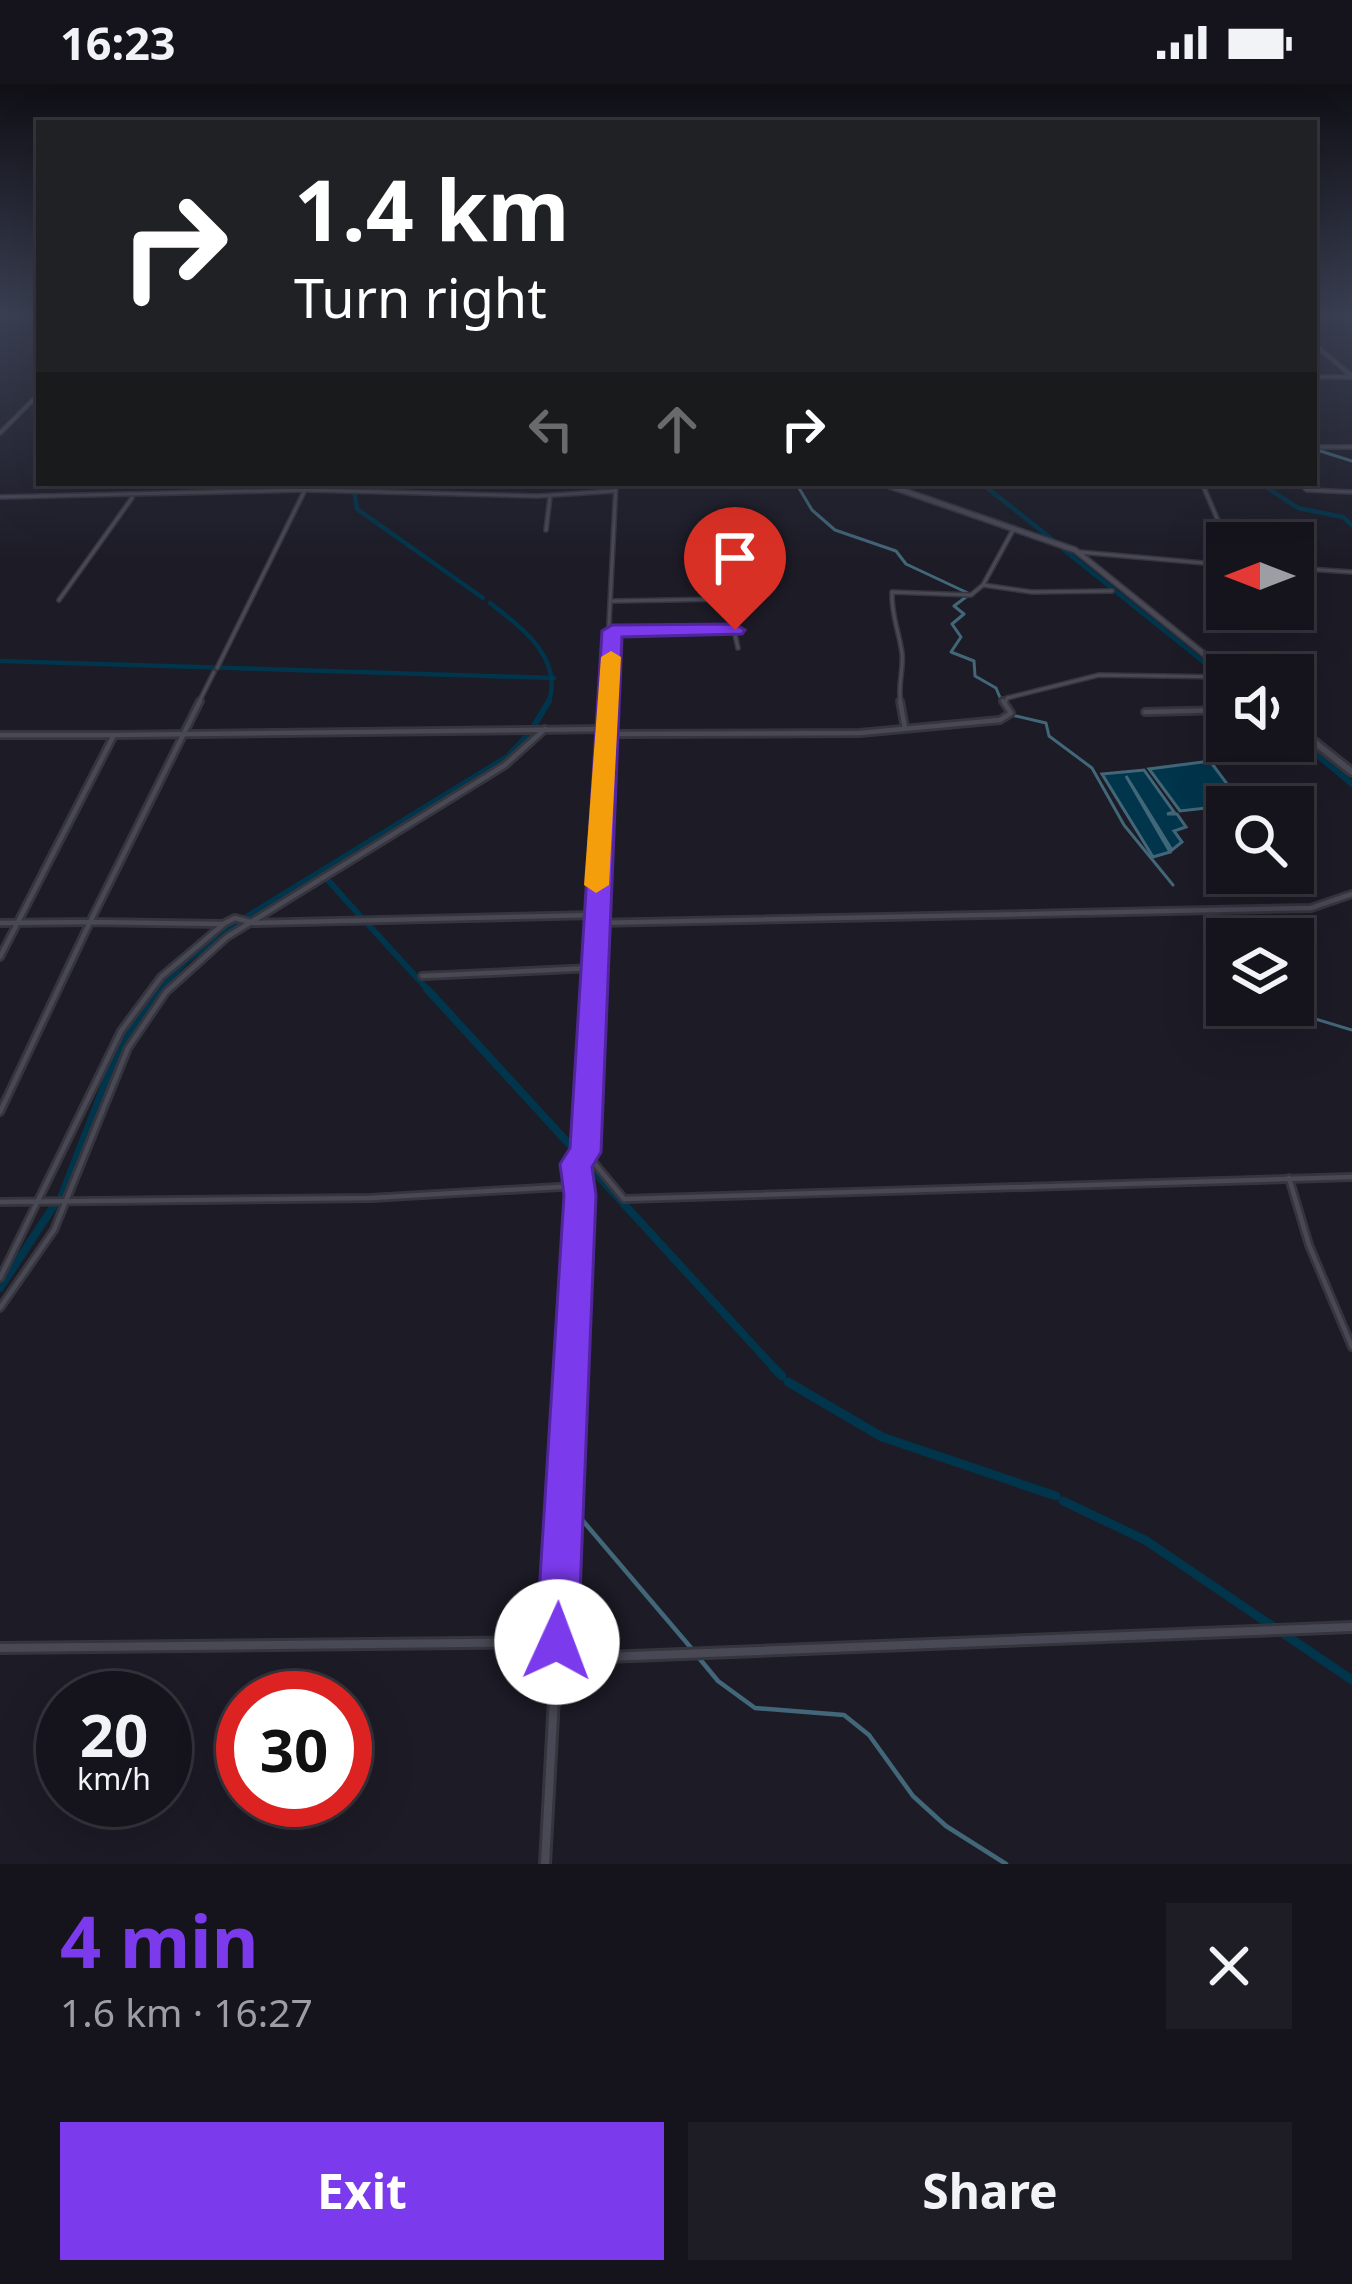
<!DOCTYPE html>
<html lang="en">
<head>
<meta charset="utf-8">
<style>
	:root { --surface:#15141c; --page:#1e1d25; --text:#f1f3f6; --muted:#9d9ea3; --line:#34333b; --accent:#7c3aed }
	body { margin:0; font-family:"Noto Sans",sans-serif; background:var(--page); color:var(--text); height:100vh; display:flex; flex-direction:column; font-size:45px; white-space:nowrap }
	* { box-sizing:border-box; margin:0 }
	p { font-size:39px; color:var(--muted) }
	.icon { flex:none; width:66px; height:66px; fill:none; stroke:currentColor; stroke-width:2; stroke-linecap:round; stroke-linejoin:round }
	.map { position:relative; height:1780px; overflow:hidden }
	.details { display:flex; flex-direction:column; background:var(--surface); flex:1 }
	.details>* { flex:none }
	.top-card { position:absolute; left:36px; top:36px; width:1281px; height:366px; border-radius:0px; box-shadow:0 12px 48px #0002,0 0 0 3px var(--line); background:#202124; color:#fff; overflow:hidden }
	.needle { width:78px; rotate:270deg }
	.controls { position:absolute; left:1206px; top:438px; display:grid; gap:24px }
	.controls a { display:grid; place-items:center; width:108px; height:108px; border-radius:0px; background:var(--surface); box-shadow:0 12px 48px #0002,0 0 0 3px var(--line); font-size:60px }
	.speed { position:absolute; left:36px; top:1587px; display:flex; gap:24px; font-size:60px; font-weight:700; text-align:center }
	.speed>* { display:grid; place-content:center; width:156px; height:156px; border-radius:50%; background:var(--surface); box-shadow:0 12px 48px #0002,0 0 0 3px var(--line); line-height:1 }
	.speed small { font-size:30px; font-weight:400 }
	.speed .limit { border:18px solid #d22; background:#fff; color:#111 }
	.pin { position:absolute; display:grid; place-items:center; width:102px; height:102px; color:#fff; margin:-123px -51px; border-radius:50% 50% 50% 0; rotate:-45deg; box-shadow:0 0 12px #0007 }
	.pin .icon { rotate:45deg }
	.me { position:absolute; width:132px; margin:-66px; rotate:2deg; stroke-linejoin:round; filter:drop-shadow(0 0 9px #0008) }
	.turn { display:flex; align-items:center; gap:42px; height:252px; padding:0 60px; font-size:54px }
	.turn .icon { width:156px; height:156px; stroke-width:2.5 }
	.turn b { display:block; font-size:84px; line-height:102px }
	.lanes { display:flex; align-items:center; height:114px; padding:0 60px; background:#0003; justify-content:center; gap:60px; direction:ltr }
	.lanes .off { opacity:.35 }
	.round { display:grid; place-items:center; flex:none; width:126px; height:126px; border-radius:0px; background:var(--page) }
	.headline { display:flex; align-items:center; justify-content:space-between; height:204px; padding:0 60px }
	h1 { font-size:72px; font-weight:700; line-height:90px; color:var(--accent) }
	.button { display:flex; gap:24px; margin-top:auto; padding:24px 60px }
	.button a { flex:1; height:138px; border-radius:0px; background:var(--accent); color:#fff; font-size:48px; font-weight:700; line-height:138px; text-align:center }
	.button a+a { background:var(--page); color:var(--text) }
	.status { display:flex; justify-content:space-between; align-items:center; height:84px; padding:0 60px; background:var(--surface); direction:ltr }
	.status svg { height:33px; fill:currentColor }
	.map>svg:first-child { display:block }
	.water { fill:#00354b; stroke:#426779; stroke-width:3 }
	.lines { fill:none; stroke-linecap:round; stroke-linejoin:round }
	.stream-far1 { stroke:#426779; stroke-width:3 }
	.stream { stroke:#426779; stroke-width:4.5 }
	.canal-far3 { stroke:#00354b; stroke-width:4.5 }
	.canal-far2 { stroke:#00354b; stroke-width:6 }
	.canal-far1 { stroke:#00354b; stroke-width:8 }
	.canal { stroke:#00354b; stroke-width:9 }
	.minor-far2-casing { stroke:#36353e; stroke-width:6 }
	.minor-far1-casing { stroke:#36353e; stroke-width:10 }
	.minor-casing { stroke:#36353e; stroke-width:14 }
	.secondary-far1-casing { stroke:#36353e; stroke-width:8 }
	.secondary-casing { stroke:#36353e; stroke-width:12 }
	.minor-far2 { stroke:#494956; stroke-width:3 }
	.minor-far1 { stroke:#494956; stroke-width:4.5 }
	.minor { stroke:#494956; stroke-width:8 }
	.secondary-far1 { stroke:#494956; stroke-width:4.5 }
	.secondary { stroke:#494956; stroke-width:6 }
	.route { fill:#7c3aed; stroke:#51269a; stroke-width:3 }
	.slow { fill:#f59e0b }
</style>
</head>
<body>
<div class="status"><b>16:23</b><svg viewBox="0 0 49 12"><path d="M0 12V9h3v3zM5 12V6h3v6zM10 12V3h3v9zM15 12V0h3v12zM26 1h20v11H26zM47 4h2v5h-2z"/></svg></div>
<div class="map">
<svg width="1352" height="1780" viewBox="0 0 1352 1780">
	<rect width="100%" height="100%" fill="#1c1b26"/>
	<g class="water">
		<path d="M1210 677 1242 720 1180 727 1149 685Z"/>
		<path d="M1144 686 1174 728 1167 730H1177L1186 743 1174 747 1182 758 1172 766 1126 692 1170 768 1153 773 1102 690Z"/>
	</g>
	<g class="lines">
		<g class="stream-far1">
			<path d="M1314 365 1352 377"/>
			<path d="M573 399 598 403 618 399"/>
			<path d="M796 399 812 426 835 446 896 467 906 480 970 510 954 522 964 530 952 540 961 553 951 568 974 577 975 592 996 604 1007 630 1046 639 1049 652 1092 684 1124 741 1173 801"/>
			<path d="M1220 843 1239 855"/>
			<path d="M1293 897 1306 913 1309 933 1352 946"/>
		</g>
		<g class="stream">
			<path d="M572 1424 692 1565"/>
			<path d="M699 1574 718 1597 755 1624 844 1631 869 1651 913 1712 946 1742 1006 1780"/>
		</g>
		<g class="canal-far3">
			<path d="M353 399 357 425 483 514"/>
			<path d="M981 399 1058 460"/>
			<path d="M1260 399 1298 424 1343 433 1352 441"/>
			<path d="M1063 465 1221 592"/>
			<path d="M490 519C521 543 565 575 548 620"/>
			<path d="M0 577 554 594"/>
		</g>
		<g class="canal-far2">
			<path d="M1293 651 1352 700"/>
			<path d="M327 795 361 833"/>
			<path d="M366 838 430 908"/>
			<path d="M158 908 186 877 248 832 507 673 529 650 549 617"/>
		</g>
		<g class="canal-far1">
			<path d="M427 905 776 1286"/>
			<path d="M62 1111 120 962 160 905"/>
			<path d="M0 1204 53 1123"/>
		</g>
		<g class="canal">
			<path d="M773 1283 782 1292"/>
			<path d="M788 1298 882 1353 1056 1412"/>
			<path d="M1063 1417 1145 1456 1352 1596"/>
		</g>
		<g class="minor-far2-casing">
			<g id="minor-far2">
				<path d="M1314 236H1352"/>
				<path d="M1314 260 1352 292"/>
				<path d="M1314 293H1352"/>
				<path d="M0 349 39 310"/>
				<path d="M1314 363H1352"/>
				<path d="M1202 399 1222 446 1226 481"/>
				<path d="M1299 399 1307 406 1352 408"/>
				<path d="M305 406 538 412 615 407"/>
				<path d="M0 413 305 406 217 584"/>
				<path d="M546 446 550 413"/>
				<path d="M1013 446 983 501 1032 508 1112 507"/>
				<path d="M1079 468 1227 481"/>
				<path d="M1293 484 1352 488"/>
				<path d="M59 516 132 414"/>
				<path d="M613 517 727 515 738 564"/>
				<path d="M612 547 732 546"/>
				<path d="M198 620 214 588"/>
				<path d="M605 620 616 399"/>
				<path d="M901 620C897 601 904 586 902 569 899 547 891 531 892 508L971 511 983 501"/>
				<path d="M1005 620 1007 614 1099 591 1227 593"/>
			</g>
		</g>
		<g class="minor-far1-casing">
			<g id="minor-far1">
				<path d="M900 617 905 644"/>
				<path d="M1145 628 1227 626"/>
				<path d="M606 650 860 649 1000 636 1011 629 1003 617"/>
				<path d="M0 651H114L0 873"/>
				<path d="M114 651 606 645"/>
				<path d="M595 828 605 617"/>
				<path d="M0 839 90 838 200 617"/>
				<path d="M594 839 1311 824 1352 810"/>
				<path d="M422 892 593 884"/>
				<path d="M0 1028 90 838 222 840"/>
				<path d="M585 1068 594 840"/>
				<path d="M1289 1094 1309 1161 1352 1263"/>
				<path d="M0 1118 371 1114 576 1102"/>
				<path d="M0 1194 121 947 161 893 225 839 235 834 254 839 595 831"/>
				<path d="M0 1224 54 1146 128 964 166 908 227 853 505 681 545 645"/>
				<path d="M572 1286 580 1111 575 1080 585 1068 624 1115 1352 1093"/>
			</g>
		</g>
		<g class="minor-casing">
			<g id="minor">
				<path d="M0 1564 557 1558"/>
				<path d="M556 1575 1352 1543"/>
				<path d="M545 1780 572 1283"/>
			</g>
		</g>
		<g class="secondary-far1-casing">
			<path id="secondary-far1" d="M881 399 1075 466 1230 591"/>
		</g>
		<g class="secondary-casing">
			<path id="secondary" d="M1293 641 1352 688"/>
		</g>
		<use href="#minor-far2" class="minor-far2"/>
		<use href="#minor-far1" class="minor-far1"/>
		<use href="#minor" class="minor"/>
		<use href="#secondary-far1" class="secondary-far1"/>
		<use href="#secondary" class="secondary"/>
	</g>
	<linearGradient id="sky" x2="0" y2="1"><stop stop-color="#0f0f15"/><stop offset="0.48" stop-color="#3a3f52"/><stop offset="1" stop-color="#3a3f52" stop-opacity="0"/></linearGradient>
	<rect width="1352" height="479" fill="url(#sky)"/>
	<path class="route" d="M735 540 745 546 742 550 622 553 601 1068 592 1083 596 1111 578 1558 572 1574 557 1580 542 1574 536 1558 564 1111 560 1080 570 1064 602 547 612 541Z"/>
	<path class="slow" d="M611 567 621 573 609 801 596 809 584 801 601 573Z"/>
</svg>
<div class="controls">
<a><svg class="needle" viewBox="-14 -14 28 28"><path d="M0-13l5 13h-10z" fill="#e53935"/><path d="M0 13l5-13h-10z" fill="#9d9ea3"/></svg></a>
<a><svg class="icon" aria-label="sound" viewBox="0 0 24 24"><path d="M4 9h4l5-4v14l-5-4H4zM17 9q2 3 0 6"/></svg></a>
<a><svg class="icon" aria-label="search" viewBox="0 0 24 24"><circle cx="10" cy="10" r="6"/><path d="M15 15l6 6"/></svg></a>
<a><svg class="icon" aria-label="layers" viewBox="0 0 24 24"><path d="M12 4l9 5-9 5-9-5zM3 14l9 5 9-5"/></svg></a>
</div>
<div class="speed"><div>20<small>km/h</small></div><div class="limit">30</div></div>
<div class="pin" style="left:735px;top:546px;background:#d93025"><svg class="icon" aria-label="arrive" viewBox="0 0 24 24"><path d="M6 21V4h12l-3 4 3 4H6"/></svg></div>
<svg class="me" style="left:557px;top:1558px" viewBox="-20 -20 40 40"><circle r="19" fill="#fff"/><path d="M0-13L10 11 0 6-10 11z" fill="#7c3aed"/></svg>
<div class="top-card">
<div class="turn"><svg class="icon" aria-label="right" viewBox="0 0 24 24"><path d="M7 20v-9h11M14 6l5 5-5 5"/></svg><div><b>1.4 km</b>Turn right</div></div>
<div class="lanes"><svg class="icon off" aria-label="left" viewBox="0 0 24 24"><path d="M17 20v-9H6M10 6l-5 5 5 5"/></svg><svg class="icon off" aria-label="ahead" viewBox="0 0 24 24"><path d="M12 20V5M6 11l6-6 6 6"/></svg><svg class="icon" aria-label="right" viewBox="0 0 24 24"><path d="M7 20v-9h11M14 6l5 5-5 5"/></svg></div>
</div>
</div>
<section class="details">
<div class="headline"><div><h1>4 min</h1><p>1.6 km · 16:27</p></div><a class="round"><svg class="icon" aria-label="close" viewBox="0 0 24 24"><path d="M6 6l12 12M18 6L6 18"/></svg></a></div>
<div class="button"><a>Exit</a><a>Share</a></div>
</section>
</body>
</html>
